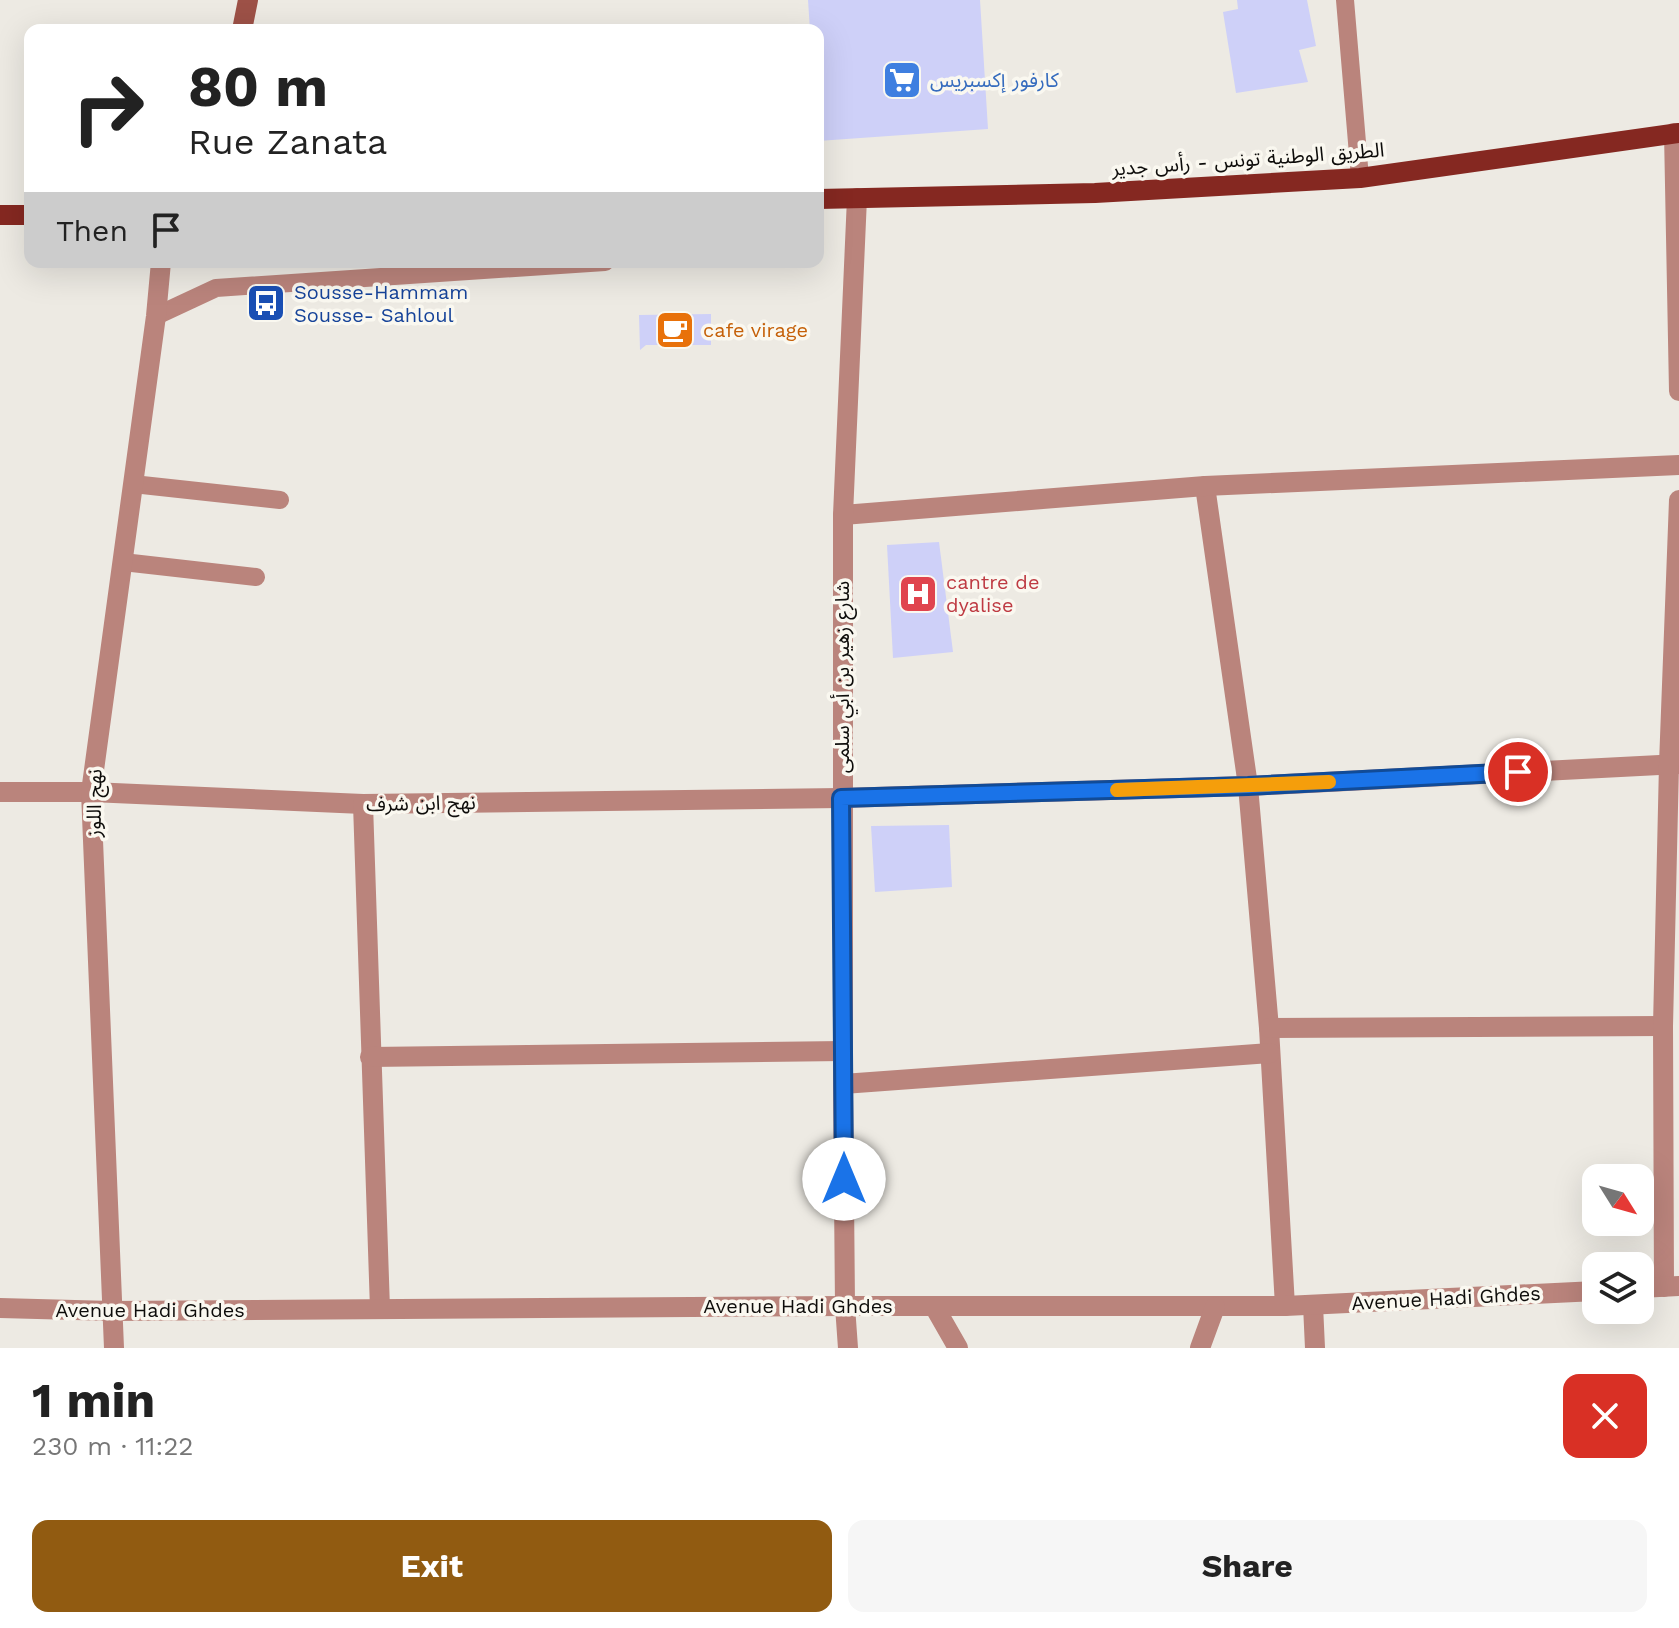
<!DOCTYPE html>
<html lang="en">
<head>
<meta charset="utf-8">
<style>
	:root { --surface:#fff; --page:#f6f6f6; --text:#222; --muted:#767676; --accent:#915b11 }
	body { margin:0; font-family:"Work Sans","Noto Sans Arabic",sans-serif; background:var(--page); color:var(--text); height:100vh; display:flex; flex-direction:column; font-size:30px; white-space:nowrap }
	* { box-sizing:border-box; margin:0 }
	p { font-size:26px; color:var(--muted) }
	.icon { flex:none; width:44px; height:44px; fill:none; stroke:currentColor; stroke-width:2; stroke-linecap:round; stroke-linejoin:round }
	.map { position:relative; height:1348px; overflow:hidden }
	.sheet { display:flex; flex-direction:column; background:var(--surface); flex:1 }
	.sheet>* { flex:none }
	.banner { position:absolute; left:24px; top:24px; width:800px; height:244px; border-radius:16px; box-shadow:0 8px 32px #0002; background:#fff; color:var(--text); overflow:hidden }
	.needle { width:52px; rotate:127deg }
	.fabs { position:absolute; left:1582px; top:1164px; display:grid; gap:16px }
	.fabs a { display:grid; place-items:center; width:72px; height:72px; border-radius:16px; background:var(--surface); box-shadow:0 8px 32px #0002; font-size:40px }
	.pin { position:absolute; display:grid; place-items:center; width:68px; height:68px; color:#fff; margin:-34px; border:4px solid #fff; border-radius:50%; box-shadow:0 2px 8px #0007 }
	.me { position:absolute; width:88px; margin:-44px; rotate:0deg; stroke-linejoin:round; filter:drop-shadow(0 0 6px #0008) }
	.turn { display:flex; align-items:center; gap:28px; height:168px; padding:0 32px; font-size:36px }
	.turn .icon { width:104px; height:104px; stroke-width:2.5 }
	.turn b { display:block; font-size:56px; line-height:68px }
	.then { display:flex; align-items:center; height:76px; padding:0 32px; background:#0003; gap:16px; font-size:30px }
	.round { display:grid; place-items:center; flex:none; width:84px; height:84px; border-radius:16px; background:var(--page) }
	.head { display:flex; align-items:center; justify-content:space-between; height:136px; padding:0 32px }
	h1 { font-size:48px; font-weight:700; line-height:60px }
	.action { display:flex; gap:16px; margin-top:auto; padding:16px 32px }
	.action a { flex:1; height:92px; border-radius:16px; background:var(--accent); color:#fff; font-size:32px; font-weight:700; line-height:92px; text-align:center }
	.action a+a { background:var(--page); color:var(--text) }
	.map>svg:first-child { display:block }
	.building { fill:#ced0f8 }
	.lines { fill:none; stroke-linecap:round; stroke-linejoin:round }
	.lane { stroke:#ba847c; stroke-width:18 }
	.street { stroke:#ba847c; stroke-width:20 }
	.secondary { stroke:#9d5147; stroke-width:20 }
	.primary { stroke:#852821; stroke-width:20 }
	.route-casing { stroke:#114b97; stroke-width:20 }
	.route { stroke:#1a73e8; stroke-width:14 }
	.slow { stroke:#f59e0b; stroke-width:14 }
	.labels { text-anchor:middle; stroke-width:7; stroke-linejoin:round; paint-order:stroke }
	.shop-label { font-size:20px; fill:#366cbe; stroke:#faf8f0; text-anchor:start }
	.street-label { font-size:20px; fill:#0d0c0a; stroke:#faf8f0 }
	.transit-label { font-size:20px; fill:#164399; stroke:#faf8f0; text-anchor:start }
	.food-label { font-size:20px; fill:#c56008; stroke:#faf8f0; text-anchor:start }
	.health-label { font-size:20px; fill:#be3a42; stroke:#faf8f0; text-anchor:start }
</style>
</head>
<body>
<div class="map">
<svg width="1679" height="1348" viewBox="0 0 1679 1348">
	<rect width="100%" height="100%" fill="#edeae3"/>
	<g class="building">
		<path d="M808 0H980L988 129 818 141V30H810Z"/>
		<path d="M1237 0H1307L1316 46 1299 50 1308 82 1236 93 1223 12 1238 9Z"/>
		<path d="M711 314V345H646L640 350 639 315Z"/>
		<path d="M939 542 953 652 893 658 887 545Z"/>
		<path d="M949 825 952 887 875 892 871 826Z"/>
	</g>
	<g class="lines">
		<g class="lane">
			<path d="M1345 0 1360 178"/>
			<path d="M156 316 216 288 605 262"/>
			<path d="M133 484 280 500"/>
			<path d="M123 562 256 577"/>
		</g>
		<g class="street">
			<path d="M1674 133 1679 391"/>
			<path d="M1205 486 1248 786 1269 1028 1285 1306"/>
			<path d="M843 515 1205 486 1679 465"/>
			<path d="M0 792H91L363 804 841 798 1248 786 1679 764"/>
			<path d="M363 804 380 1309"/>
			<path d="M1269 1028 1663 1026"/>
			<path d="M370 1057 843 1051"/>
			<path d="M843 1084 1270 1053"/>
			<path d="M1664 1287 1663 1026 1669 764 1679 500"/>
			<path d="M1640 1288 1679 1286"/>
			<path d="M1313 1305 1315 1348"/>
			<path d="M934 1306 958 1348"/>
			<path d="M0 1308 112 1311 845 1306H1285L1596 1291"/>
			<path d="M114 1348 91 792 156 316 161 262"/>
			<path d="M848 1348 845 1306 843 1084V515L857 198"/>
			<path d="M1200 1348 1215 1307"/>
		</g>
		<path class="secondary" d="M242 30 248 0"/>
		<g class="primary">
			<path d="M818 199 1095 193 1360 178 1679 133"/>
			<path d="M0 215H30"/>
		</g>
	</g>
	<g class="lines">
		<g class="route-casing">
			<path id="route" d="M844 1179 841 798 1248 786 1518 772"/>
		</g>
		<use href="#route" class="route"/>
		<path class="slow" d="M1117 790 1329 782"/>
	</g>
	<defs>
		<g id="supermarket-square" transform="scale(2)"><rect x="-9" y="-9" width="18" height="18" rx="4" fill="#3f7fe0" stroke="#faf8f0"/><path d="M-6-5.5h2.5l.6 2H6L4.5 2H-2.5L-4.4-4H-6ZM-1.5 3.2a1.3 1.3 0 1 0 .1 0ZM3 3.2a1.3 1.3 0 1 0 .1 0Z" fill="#fff"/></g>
		<g id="bus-square" transform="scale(2)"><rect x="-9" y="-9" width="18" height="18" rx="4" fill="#1a4fb4" stroke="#faf8f0"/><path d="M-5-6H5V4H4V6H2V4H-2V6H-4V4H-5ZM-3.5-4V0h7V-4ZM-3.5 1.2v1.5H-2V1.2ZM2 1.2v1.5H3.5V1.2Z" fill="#fff"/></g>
		<g id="cafe-square" transform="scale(2)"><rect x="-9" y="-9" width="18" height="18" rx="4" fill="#e8710a" stroke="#faf8f0"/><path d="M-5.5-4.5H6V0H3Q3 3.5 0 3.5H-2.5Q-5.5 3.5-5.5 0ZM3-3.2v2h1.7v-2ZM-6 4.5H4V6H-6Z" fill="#fff"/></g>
		<g id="hospital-square" transform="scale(2)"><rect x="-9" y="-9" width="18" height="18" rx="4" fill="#e0444e" stroke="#faf8f0"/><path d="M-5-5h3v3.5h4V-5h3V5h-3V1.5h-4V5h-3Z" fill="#fff"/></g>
	</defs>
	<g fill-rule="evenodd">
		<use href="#supermarket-square" x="902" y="80"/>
		<use href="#bus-square" x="266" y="303"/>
		<use href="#cafe-square" x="675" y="330"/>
		<use href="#hospital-square" x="918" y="594"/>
	</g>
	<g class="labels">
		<g class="shop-label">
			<text x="930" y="87">كارفور إكسبريس</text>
		</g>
		<g class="street-label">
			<text transform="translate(1248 159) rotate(-4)" y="7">الطريق الوطنية تونس - رأس جدير</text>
			<text transform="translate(842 677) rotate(-90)" y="7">شارع زهير بن أبي سلمى</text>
			<text transform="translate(94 803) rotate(-89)" y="7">نهج اللوز</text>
			<text transform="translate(421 803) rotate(-1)" y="7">نهج ابن شرف</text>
			<text transform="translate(1446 1298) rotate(-3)" y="7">Avenue Hadi Ghdes</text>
			<text x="798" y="1313">Avenue Hadi Ghdes</text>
			<text x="150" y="1317">Avenue Hadi Ghdes</text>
		</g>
		<g class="transit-label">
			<text x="294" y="299">Sousse-Hammam<tspan x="294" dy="23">Sousse- Sahloul</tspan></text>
		</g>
		<g class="food-label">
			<text x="703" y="337">cafe virage</text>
		</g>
		<g class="health-label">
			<text x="946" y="589">cantre de<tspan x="946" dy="23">dyalise</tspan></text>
		</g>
	</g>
</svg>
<div class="fabs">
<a><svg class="needle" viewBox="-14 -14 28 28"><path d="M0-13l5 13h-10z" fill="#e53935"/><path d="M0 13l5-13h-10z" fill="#767676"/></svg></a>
<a><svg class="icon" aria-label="layers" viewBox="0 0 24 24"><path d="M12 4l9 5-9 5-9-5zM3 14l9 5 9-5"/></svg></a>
</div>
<div class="pin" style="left:1518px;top:772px;background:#d93025"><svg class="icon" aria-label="arrive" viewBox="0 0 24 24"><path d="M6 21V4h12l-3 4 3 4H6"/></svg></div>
<svg class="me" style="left:844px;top:1179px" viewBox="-20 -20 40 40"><circle r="19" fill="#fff"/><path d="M0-13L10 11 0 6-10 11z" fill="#1a73e8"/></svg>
<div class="banner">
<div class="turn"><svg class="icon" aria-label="right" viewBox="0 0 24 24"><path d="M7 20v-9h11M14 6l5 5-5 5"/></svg><div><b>80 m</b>Rue Zanata</div></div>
<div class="then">Then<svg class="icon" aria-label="arrive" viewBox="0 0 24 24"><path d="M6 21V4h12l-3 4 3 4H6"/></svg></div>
</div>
</div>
<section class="sheet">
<div class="head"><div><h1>1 min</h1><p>230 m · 11:22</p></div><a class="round" style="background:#d93025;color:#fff"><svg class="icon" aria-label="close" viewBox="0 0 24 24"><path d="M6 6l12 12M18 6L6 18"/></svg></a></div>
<div class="action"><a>Exit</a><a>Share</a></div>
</section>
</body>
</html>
